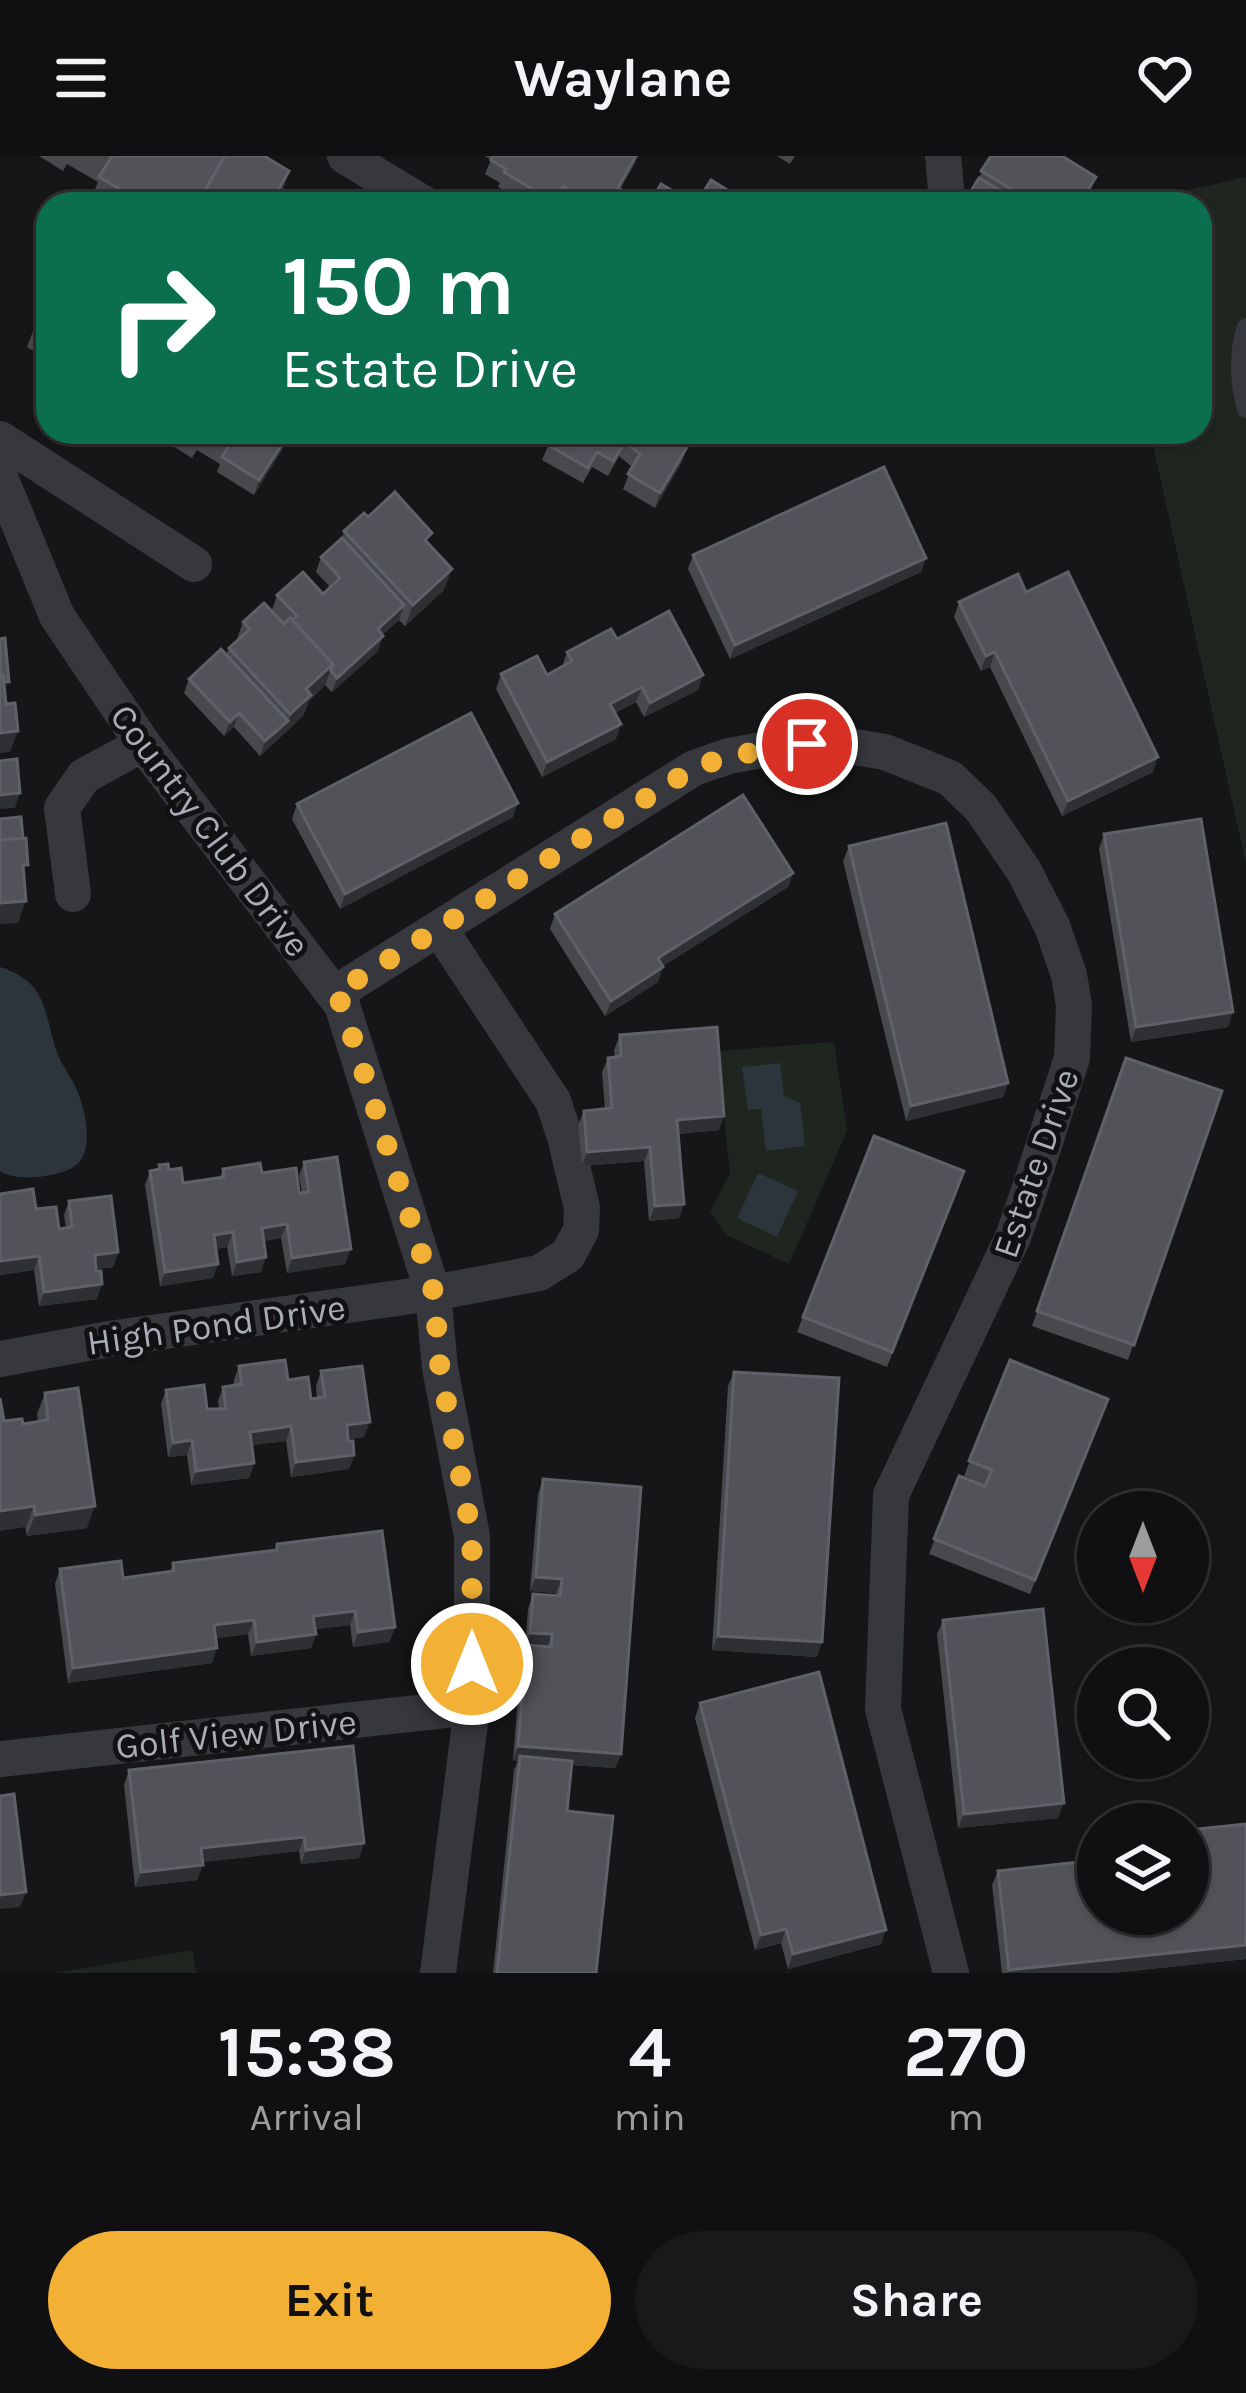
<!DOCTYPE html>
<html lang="en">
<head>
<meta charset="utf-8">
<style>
	:root { --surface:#101012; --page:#19191b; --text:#f1f3f6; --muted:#9c9d9f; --line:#303032; --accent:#f2b134 }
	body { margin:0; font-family:Karla,sans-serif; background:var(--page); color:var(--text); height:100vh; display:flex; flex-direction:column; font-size:45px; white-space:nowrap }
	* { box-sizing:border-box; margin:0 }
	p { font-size:39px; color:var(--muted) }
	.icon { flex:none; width:66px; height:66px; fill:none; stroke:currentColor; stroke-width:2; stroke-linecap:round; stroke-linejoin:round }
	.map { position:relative; height:1817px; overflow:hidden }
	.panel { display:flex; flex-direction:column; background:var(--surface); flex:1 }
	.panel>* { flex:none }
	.banner { position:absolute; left:36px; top:36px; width:1176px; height:252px; border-radius:36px; box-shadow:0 3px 9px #0004,0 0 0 3px var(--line); background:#0b6e4f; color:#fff; overflow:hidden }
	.needle { width:78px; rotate:180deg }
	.fabs { position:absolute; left:1077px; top:1335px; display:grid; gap:24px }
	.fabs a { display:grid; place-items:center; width:132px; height:132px; border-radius:50%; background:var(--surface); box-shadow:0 3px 9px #0004,0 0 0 3px var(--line); font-size:60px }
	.pin { position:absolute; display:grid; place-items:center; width:102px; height:102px; color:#fff; margin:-51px; border:6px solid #fff; border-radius:50%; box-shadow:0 3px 12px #0007 }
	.me { position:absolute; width:132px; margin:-66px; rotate:0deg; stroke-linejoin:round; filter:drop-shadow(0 0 9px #0008) }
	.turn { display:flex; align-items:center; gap:42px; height:252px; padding:0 48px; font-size:54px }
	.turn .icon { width:156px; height:156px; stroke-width:2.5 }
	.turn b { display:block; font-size:84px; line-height:102px }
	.eta { display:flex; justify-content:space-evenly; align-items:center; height:204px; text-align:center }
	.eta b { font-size:72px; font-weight:700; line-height:84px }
	.cta { display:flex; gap:24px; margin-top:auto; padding:24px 48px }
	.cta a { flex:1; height:138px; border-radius:72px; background:var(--accent); color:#111; font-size:48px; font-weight:700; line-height:138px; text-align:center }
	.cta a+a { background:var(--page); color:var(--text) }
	header { display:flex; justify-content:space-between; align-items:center; height:156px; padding:0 48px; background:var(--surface); font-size:54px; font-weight:700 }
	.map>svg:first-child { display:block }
	.green { fill:#1e261f }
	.water { fill:#2c353c }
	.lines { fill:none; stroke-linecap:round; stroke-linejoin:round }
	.lane { stroke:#37383d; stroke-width:18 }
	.street { stroke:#37383d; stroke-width:36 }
	.wall { fill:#47494d }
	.shaded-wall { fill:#2f3033 }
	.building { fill:#525359; stroke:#5f6168; stroke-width:3 }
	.route { stroke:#f2b134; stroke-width:21; stroke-dasharray:0 37.8 }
	.labels { text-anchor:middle; stroke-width:10; stroke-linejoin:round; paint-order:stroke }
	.street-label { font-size:36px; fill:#a8adb8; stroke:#111113 }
</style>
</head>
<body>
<header><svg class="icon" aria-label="menu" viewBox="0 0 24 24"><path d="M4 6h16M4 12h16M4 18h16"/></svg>Waylane<svg class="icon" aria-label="heart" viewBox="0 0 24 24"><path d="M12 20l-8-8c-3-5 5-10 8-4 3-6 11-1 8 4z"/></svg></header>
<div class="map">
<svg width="1246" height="1817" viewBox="0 0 1246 1817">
	<rect width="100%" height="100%" fill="#161618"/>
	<g class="green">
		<path d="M1246 21V708L1150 276H1200V48H1127Z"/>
		<path d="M834 886 847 975 789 1108 726 1079 710 1056 730 1018 717 895Z"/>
		<path d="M193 1794 196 1817H55Z"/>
	</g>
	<g class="water">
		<path d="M0 811C50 827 43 858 58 899 63 911 71 921 76 932 85 951 93 988 80 1005 71 1016 58 1017 46 1020 30 1022 13 1023 0 1015Z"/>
		<path d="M780 907 784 940 800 947 805 990 766 995 761 953 748 954 742 911Z"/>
		<path d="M758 1017 798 1035 777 1081 737 1062Z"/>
	</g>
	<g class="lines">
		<path class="lane" d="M1246 171C1237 197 1239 228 1246 253"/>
		<g class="street">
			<path d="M345 0 424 48"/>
			<path d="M943 0 947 44 944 48"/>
			<path d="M0 283 194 408"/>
			<path d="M0 321 57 460 143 588 342 849 433 1137 440 1212 472 1380V1551L438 1817"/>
			<path d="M73 738 62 652 84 620 143 588"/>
			<path d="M334 838 694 612 729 600 767 593 807 588 843 589 885 596 950 622 981 652 1024 715 1052 770 1069 819 1074 849 1072 902 1028 1038 1013 1081 891 1339 883 1553 951 1817"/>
			<path d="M0 1203 109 1183 433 1137 539 1117 568 1099 581 1074 582 1052 565 981 553 945 439 772"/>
			<path d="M0 1603 472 1551"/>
		</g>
	</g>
	<g class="wall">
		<path d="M39 0H264L289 15 282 37 275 48H115L94 36 98 26 67 8 63 15Z"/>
		<path d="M485 0H638L620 33 646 48H564L558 45 556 48H528L498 31 500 27 485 18 491 4Z"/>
		<path d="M777 0H795L790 8Z"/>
		<path d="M991 0H1064L1063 2 1096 21 1084 48H964Z"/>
		<path d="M48 149V204L27 191 35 170Z"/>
		<path d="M172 276H290L285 289 254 339 217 316 220 308 197 294 192 302 168 287Z"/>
		<path d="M535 276H677L673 283 682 306 655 352 623 333 632 311 619 300 608 320 592 311 583 327 542 304 550 285Z"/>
		<path d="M368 361 428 387 444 434 405 470 399 464 382 479 378 495 332 536 325 529 309 545 303 560 260 600 234 571 224 580 184 537 189 523 226 499 229 492 236 486 243 466 284 467 272 454 277 439 323 438 330 431 316 416 321 401 342 382 344 375Z"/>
		<path d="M693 399 926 402 921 416 730 503 688 413Z"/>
		<path d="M1026 436 1153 616 1062 660 990 511 981 515 954 461 959 446Z"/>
		<path d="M617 483 698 534 644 561 636 546 615 557 616 583 542 621 496 533 501 518 547 519 562 511 567 496Z"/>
		<path d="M297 648 513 661 340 753 292 663Z"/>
		<path d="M1104 678 1228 871 1131 886 1099 693Z"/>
		<path d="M849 690 1008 927 1003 941 906 965 843 705Z"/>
		<path d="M793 717 788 731 663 810 658 826 605 860 550 773 555 758Z"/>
		<path d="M620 879 719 974 678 978 684 1048 679 1062 649 1065 644 1005 582 1010 578 969 584 955 605 953 602 916 608 902 615 901 614 894Z"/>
		<path d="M1126 902 1222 935 1128 1204 1032 1170Z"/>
		<path d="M874 980 964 1015 887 1211 797 1176Z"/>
		<path d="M304 1006 345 1108 287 1117 281 1082 264 1085 261 1116 232 1120 227 1091 216 1093 213 1122 160 1130 145 1029 150 1015 157 1014 159 1009 169 1014 183 1027 220 1021 223 1013 262 1017 299 1037H302L299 1020Z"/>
		<path d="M69 1045 118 1096 113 1111 96 1113 97 1143 39 1150 34 1114 0 1119 36 1053 59 1073 66 1072 64 1059Z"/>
		<path d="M1010 1204 1108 1243 1030 1438 929 1398 959 1320 985 1330 986 1329 964 1320Z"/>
		<path d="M239 1210 288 1224 311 1243 317 1242 316 1230 321 1215 364 1281 348 1283 354 1299 349 1313 291 1321 286 1285 252 1289 254 1307 249 1322 191 1329 187 1299 168 1301 161 1248 166 1234 207 1253H219L218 1245 223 1231 234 1229V1224Z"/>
		<path d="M734 1216 817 1501 712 1494 728 1230Z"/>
		<path d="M45 1237 87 1372 27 1380 4 1265 23 1268 38 1266 37 1258Z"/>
		<path d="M543 1323 621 1598 615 1612 572 1609 567 1655 596 1817H493L514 1614 518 1605 513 1604 521 1504 525 1491 528 1453 533 1438 556 1440V1437L530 1435 538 1338Z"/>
		<path d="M277 1388 395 1471 389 1486 353 1491 350 1469 316 1473V1478L311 1492 251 1500 248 1478 216 1482 212 1507 68 1527 55 1428 60 1413 123 1422 170 1416 173 1407 275 1394Z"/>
		<path d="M943 1464 1058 1662 958 1672 937 1478Z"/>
		<path d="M700 1547 881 1788 788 1813 781 1787 755 1794 695 1562Z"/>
		<path d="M129 1614 364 1687 359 1702 301 1708 299 1695 202 1706 197 1724 135 1731 124 1629Z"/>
		<path d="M1246 1668V1803L1112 1817H1002L992 1729 998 1715 1192 1694V1688L1197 1673Z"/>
	</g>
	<g class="shaded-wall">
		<path d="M636 0 635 8 613 46 618 32Z"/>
		<path d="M289 15 282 37 275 48H270Z"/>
		<path d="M1096 21 1088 43 1084 48H1079Z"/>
		<path d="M290 276 285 289 254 339 259 324Z"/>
		<path d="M687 291 682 306 655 352 660 337Z"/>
		<path d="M926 402 921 416 730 503 735 489Z"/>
		<path d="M452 413 444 434 405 470 413 449Z"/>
		<path d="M404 449 399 464 372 488 378 473Z"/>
		<path d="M383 480 378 495 332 536 337 522Z"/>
		<path d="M995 496 990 511 981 515 986 500Z"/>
		<path d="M333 508 325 529 309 545 303 560 260 600 265 585 288 565 306 533Z"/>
		<path d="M703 519 698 534 644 561 650 547Z"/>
		<path d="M642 531 636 546 605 562 610 548Z"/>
		<path d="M239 557 234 571 224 580 230 566Z"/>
		<path d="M621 568 616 583 542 621 547 606Z"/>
		<path d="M18 575 10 596 0 597V577Z"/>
		<path d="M1158 601 1153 616 1062 660 1068 645Z"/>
		<path d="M20 637 15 652 0 653V639Z"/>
		<path d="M518 647 513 661 340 753 345 738Z"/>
		<path d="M793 717 788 731 652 817 658 802Z"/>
		<path d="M26 745 18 767 0 768V747Z"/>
		<path d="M663 811 658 826 605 860 611 845Z"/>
		<path d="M1233 856 1228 871 1131 886 1136 871Z"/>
		<path d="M1008 927 1003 941 906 965 911 950Z"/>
		<path d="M724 960 719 974 672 978 677 964Z"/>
		<path d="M650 991 644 1005 582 1010 587 996Z"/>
		<path d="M684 1048 679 1062 649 1065 655 1050Z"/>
		<path d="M287 1068 281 1082 256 1086 262 1072Z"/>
		<path d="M233 1076 227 1091 208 1094 214 1079Z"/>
		<path d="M351 1093 345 1108 287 1117 292 1102Z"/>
		<path d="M118 1096 113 1111 89 1114 95 1099Z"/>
		<path d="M39 1100 34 1114 0 1119V1105Z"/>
		<path d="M266 1101 261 1116 232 1120 237 1106Z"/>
		<path d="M218 1108 213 1122 160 1130 165 1116Z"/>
		<path d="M102 1128 97 1143 39 1150 44 1136Z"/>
		<path d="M370 1266 364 1281 341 1284 347 1269Z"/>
		<path d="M291 1270 286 1285 244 1290 250 1276Z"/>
		<path d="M192 1284 187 1299 168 1301 173 1287Z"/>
		<path d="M354 1299 349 1313 291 1321 296 1306Z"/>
		<path d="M254 1307 249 1322 191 1329 196 1315Z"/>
		<path d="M34 1350 26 1371 0 1375V1355Z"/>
		<path d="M95 1350 87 1372 27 1380 35 1359Z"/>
		<path d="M536 1421 562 1423 556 1437 530 1435Z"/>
		<path d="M355 1455 350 1469 308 1474 313 1460Z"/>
		<path d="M254 1464 248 1478 209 1483 214 1469Z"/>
		<path d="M395 1471 389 1486 353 1491 358 1476Z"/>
		<path d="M530 1477 552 1478 547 1493 525 1491Z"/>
		<path d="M316 1478 311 1492 251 1500 257 1486Z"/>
		<path d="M718 1480 822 1486 817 1501 712 1494Z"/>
		<path d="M217 1492 212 1507 68 1527 73 1512Z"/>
		<path d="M518 1590 621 1598 615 1612 519 1605 520 1600 518 1605 513 1604Z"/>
		<path d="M1064 1647 1058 1662 958 1672 964 1658Z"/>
		<path d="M304 1681 299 1695 195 1707 201 1692Z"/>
		<path d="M364 1687 359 1702 301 1708 306 1694Z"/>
		<path d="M203 1709 197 1724 135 1731 141 1716Z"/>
		<path d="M26 1736 20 1751 0 1753V1739Z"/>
		<path d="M786 1773 781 1787 755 1794 761 1779Z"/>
		<path d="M886 1774 881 1788 788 1813 793 1798Z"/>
		<path d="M1246 1789V1803L1112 1817H1008L1009 1814Z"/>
	</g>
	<g class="building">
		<path d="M112 0H225L197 48H162L158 46 156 48H146L99 21Z"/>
		<path d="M225 0H264L289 15 270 48H197Z"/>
		<path d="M493 0H636L618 32 646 48H594L563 30 554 46 504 16 506 13 491 4Z"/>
		<path d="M991 0H1062L1096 21 1079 48H1037L981 15Z"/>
		<path d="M979 22 1023 48 964 46Z"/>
		<path d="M711 24 750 48H696Z"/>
		<path d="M661 28 695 48H649Z"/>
		<path d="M48 149V177L35 170Z"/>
		<path d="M210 276H237L229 288Z"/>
		<path d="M238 276H290L259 324 222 301Z"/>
		<path d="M555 276H674L671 282 687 291 660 337 628 318 640 298 625 286 613 305 597 296 588 312 548 289Z"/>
		<path d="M884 311 926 402 735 489 693 399Z"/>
		<path d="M395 336 432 377 425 384 452 413 413 449 344 375 364 357 368 361Z"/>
		<path d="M342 382 404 449 378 473 383 480 337 522 331 515 333 508 292 464 297 460 277 439 303 416 323 438 340 422 321 401Z"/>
		<path d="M1068 416 1158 601 1068 645 995 496 986 500 959 446 1018 418 1026 436Z"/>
		<path d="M264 447 284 468 290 462 333 508 306 533 311 539 290 558 229 492 250 473 243 466Z"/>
		<path d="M669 455 703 519 650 547 642 531 610 548 621 568 547 606 501 518 537 500 547 519 572 505 567 496 611 473 617 483Z"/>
		<path d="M5 482 9 526H4L3 519 0 520V483Z"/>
		<path d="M221 493 288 565 265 585 239 557 230 566 189 523Z"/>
		<path d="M3 519 6 548 15 547 18 575 0 577V520Z"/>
		<path d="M471 557 518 647 345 738 297 648Z"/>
		<path d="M17 603 20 637 0 639V605Z"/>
		<path d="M743 639 793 717 658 802 663 811 611 845 555 758Z"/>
		<path d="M21 661 23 683 0 684V663Z"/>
		<path d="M1201 663 1233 856 1136 871 1104 678Z"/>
		<path d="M946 667 1008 927 911 950 849 690Z"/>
		<path d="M26 682 28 709H23L26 745 0 747V684Z"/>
		<path d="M717 871 724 960 677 964 684 1048 655 1050 650 991 587 996 584 955 612 952 608 902 621 900 620 879Z"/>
		<path d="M1126 902 1222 935 1134 1189 1037 1155Z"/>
		<path d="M874 980 964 1015 892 1196 803 1161Z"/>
		<path d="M337 1001 351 1093 292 1102 287 1068 262 1072 266 1101 237 1106 233 1076 214 1079 218 1108 165 1116 150 1015 160 1013 159 1009 168 1008 169 1014 181 1012 183 1027 224 1021 223 1013 260 1007 262 1017 296 1012 299 1037 309 1036 304 1006Z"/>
		<path d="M33 1033 36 1053 56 1051 59 1073 72 1071 69 1045 111 1040 118 1096 95 1099 96 1115H101L102 1128 44 1136 39 1100 0 1105V1038Z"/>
		<path d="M285 1204 288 1224 308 1221 311 1243 325 1241 321 1215 362 1210 370 1266 347 1269 348 1285H353L354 1299 296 1306 291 1270 250 1276 254 1307 196 1315 192 1284 173 1287 166 1234 204 1229 207 1253H226L223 1231 242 1228 239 1210Z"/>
		<path d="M1010 1204 1108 1243 1035 1424 934 1383 959 1320 985 1330 992 1314 969 1305Z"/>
		<path d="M734 1216 839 1222 822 1486 718 1480Z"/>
		<path d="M78 1232 95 1350 35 1359 34 1350 0 1355V1242L4 1265 22 1263 23 1268 48 1264 45 1237Z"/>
		<path d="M543 1323 641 1331 621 1598 518 1590 526 1489 551 1491 552 1478 530 1477 533 1438 560 1440 562 1423 536 1421Z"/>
		<path d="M382 1375 395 1471 358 1476 355 1455 313 1460 316 1478 257 1486 254 1464 214 1469 217 1492 73 1512 60 1413 121 1405 123 1422 174 1415 173 1407 277 1394V1388Z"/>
		<path d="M1043 1453 1064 1647 964 1658 943 1464Z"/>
		<path d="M819 1516 886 1774 793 1798 786 1773 761 1779 700 1547Z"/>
		<path d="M353 1590 364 1687 306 1694 304 1681 201 1692 203 1709 141 1716 129 1614Z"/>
		<path d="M520 1600 572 1605 567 1655 613 1660 596 1817H497Z"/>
		<path d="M14 1638 26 1736 0 1739V1640Z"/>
		<path d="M1246 1668V1789L1009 1814 998 1715 1098 1704V1758H1188V1694L1199 1693 1197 1673Z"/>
	</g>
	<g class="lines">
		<path class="route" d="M472 1508V1380L440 1212 434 1137 342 848 334 838 694 612 729 600 807 588"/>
	</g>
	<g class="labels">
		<g class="street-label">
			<text transform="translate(211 674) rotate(53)" y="13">Country Club Drive</text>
			<text transform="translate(1035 1007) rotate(-71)" y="13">Estate Drive</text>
			<text transform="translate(216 1168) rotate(-8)" y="13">High Pond Drive</text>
			<text transform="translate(236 1577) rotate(-6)" y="13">Golf View Drive</text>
		</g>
	</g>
</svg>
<div class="fabs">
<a><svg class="needle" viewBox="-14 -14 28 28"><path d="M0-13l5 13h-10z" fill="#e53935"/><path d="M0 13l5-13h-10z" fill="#9c9d9f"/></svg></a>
<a><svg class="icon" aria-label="search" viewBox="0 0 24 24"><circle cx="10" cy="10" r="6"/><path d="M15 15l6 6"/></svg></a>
<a><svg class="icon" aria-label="layers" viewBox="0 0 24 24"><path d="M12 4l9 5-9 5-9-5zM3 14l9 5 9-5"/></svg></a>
</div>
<div class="pin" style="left:807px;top:588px;background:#d93025"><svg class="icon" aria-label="arrive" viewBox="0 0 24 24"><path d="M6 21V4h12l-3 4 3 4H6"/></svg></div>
<svg class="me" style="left:472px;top:1508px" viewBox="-20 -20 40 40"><circle r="17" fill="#f2b134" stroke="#fff" stroke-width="3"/><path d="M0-11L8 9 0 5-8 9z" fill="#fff"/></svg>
<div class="banner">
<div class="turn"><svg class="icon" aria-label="right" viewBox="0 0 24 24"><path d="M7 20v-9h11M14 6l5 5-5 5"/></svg><div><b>150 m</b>Estate Drive</div></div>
</div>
</div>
<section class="panel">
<div class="eta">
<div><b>15:38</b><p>Arrival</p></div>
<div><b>4</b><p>min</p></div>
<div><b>270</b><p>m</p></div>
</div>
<div class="cta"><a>Exit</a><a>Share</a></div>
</section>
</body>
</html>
